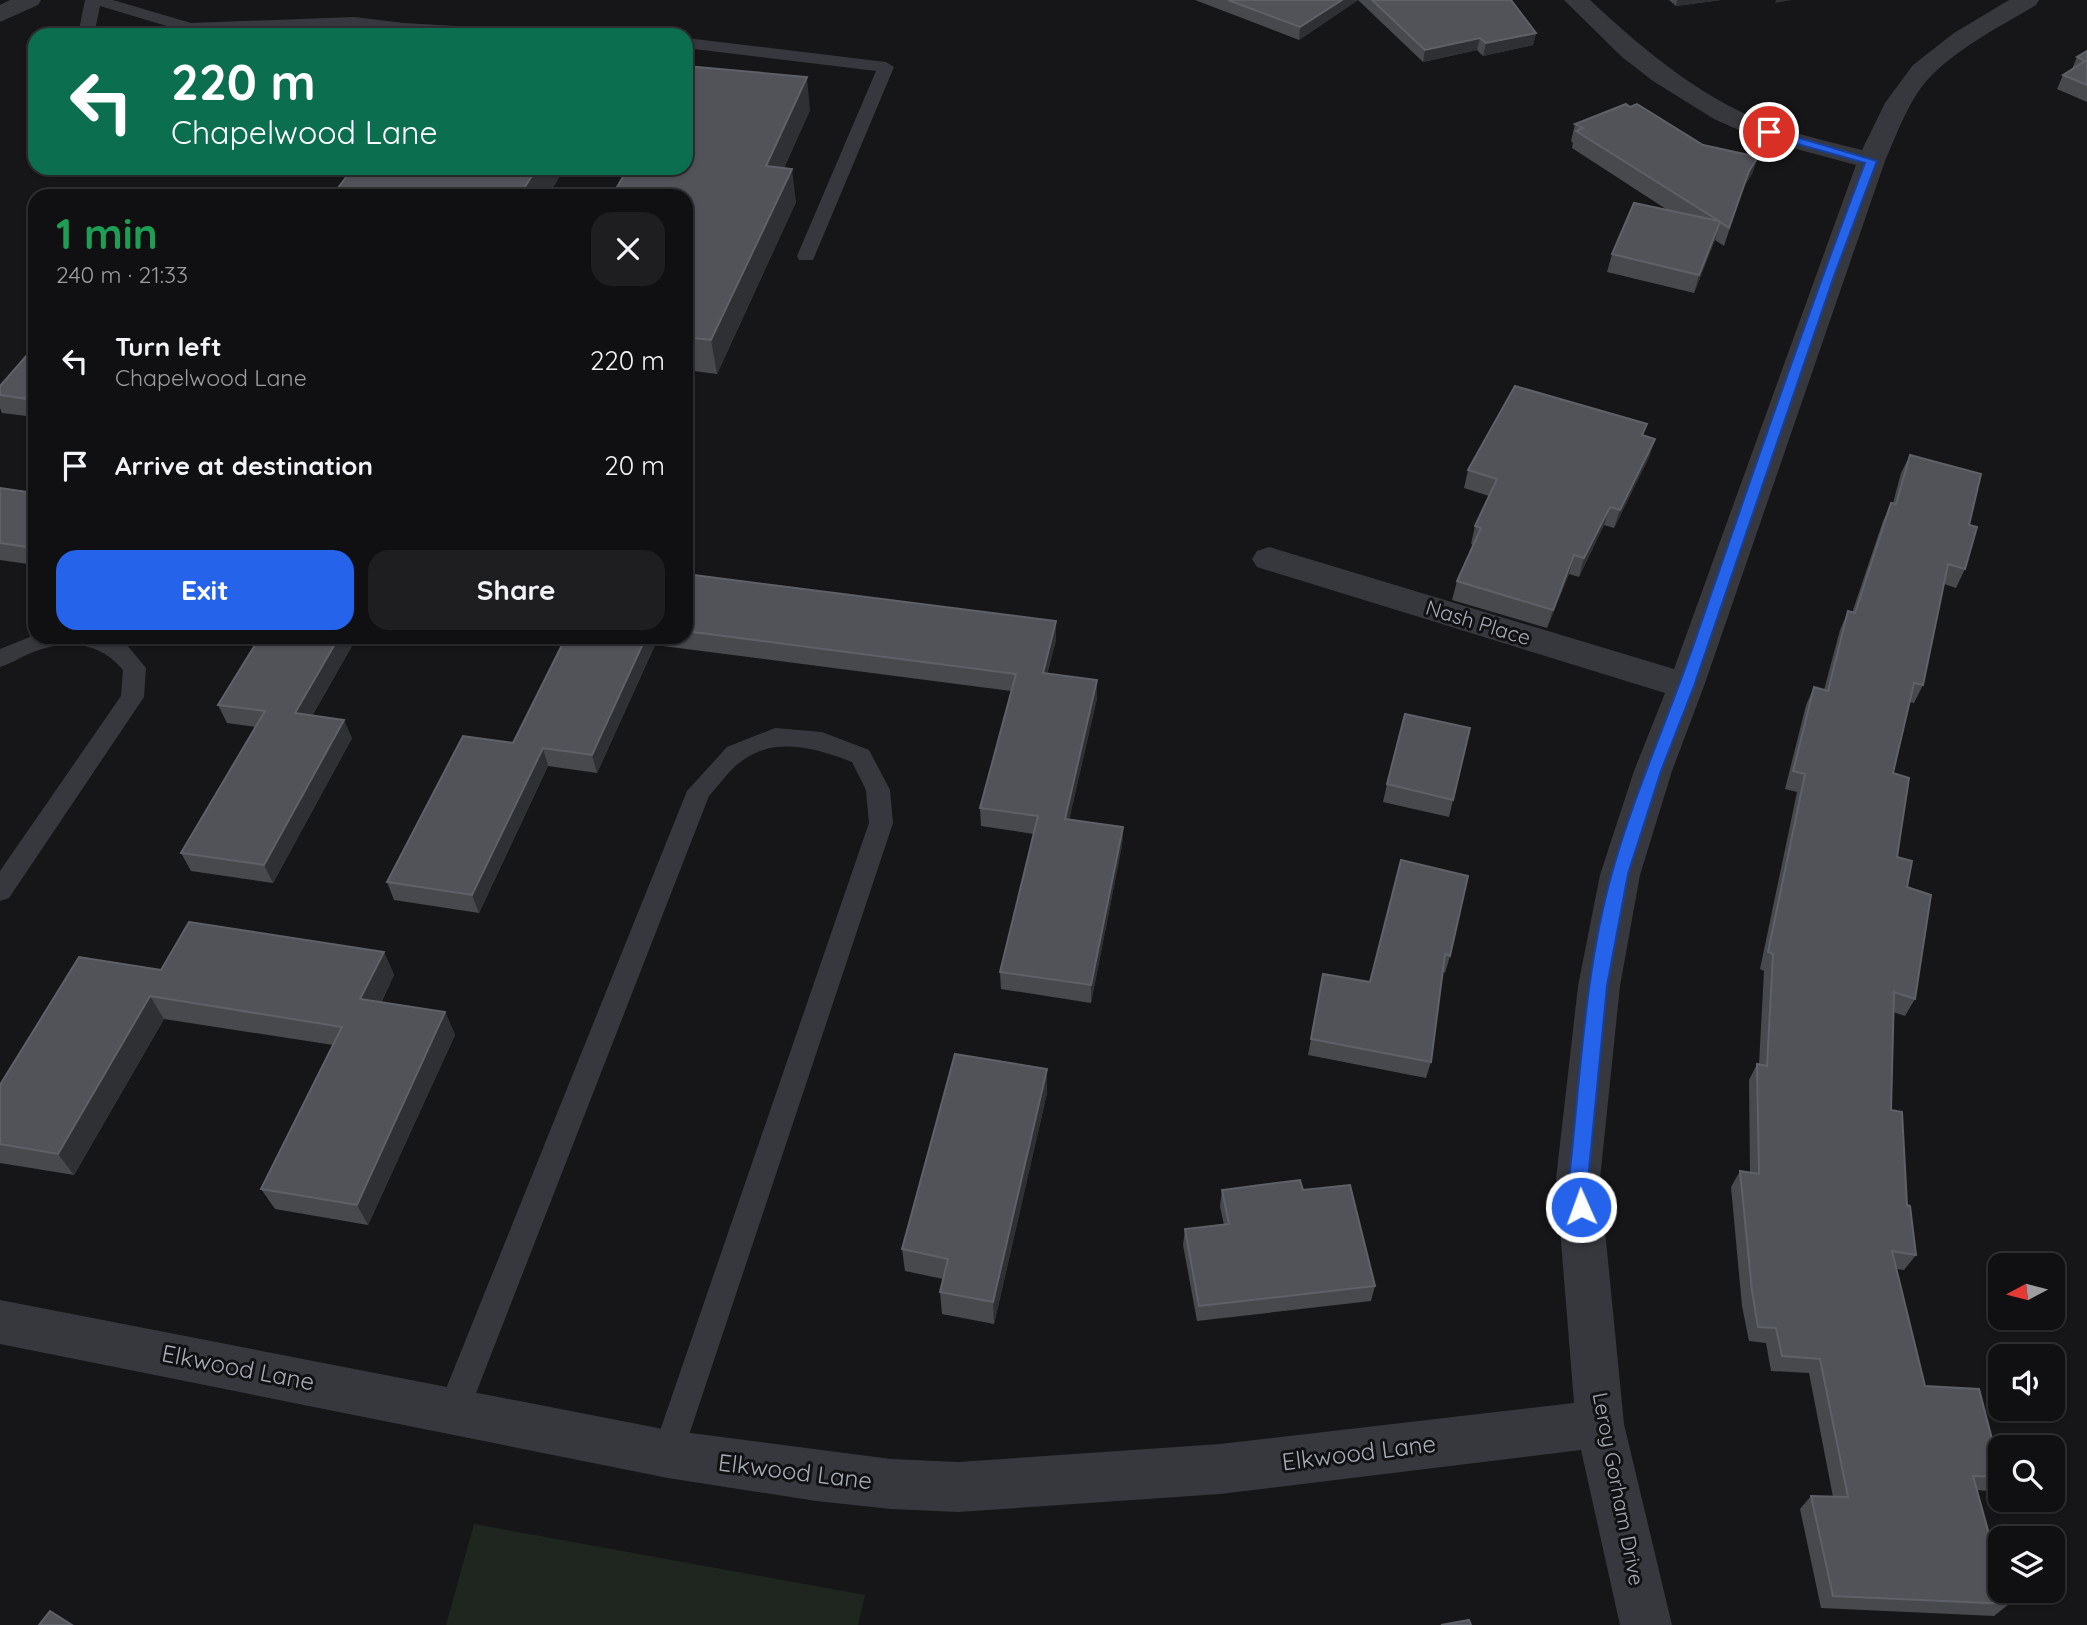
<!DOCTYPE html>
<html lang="en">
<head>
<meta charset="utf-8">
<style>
	:root { --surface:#101012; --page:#1e1e20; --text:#f1f3f6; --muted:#9c9d9f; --line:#303032; --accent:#2563eb }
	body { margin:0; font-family:Quicksand,sans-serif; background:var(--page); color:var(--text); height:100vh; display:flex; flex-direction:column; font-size:26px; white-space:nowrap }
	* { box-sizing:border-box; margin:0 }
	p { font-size:23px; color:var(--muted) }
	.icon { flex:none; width:38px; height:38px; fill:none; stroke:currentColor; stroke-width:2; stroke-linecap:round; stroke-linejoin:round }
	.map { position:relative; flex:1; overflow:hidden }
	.sheet { position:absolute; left:28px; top:189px; width:665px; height:455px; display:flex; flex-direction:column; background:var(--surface); border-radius:21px; box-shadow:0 2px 5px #0004,0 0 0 2px var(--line) }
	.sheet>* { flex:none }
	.guide { position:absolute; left:28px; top:28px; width:665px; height:147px; border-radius:21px; box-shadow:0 2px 5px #0004,0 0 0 2px var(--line); background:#0b6e4f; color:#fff; overflow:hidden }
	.needle { width:46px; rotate:263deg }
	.tools { position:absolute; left:1988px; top:1253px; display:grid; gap:14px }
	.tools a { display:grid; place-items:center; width:77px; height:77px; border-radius:14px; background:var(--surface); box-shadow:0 2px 5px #0004,0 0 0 2px var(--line); font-size:35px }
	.pin { position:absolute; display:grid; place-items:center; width:60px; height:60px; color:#fff; margin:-30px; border:4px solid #fff; border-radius:50%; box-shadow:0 2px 7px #0007 }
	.me { position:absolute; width:77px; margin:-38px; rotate:358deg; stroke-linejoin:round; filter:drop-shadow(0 0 5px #0008) }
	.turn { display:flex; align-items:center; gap:24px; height:147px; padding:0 28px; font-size:32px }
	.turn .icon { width:91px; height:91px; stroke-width:2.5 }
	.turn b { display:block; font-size:49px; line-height:60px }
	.round { display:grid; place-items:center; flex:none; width:74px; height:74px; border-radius:21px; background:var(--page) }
	.overview { display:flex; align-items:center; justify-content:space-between; height:119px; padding:0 28px }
	h1 { font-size:42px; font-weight:700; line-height:52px; color:#1e9e55 }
	.action { display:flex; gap:14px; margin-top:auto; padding:14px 28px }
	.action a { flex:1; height:80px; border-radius:21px; background:var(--accent); color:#fff; font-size:28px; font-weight:700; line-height:80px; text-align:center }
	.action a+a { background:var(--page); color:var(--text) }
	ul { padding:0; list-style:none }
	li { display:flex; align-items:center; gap:21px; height:105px; padding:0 28px }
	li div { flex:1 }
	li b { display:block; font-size:26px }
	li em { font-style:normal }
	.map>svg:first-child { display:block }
	.green { fill:#1e261f }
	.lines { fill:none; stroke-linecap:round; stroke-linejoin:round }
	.service { fill:#37383d; fill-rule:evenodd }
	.minor { fill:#37383d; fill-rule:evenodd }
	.tertiary { fill:#37383d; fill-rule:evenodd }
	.wall { fill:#47494d }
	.shaded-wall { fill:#2f3033 }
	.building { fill:#525359; stroke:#5f6168; stroke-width:2 }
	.route { fill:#2563eb; stroke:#184099; stroke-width:2 }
	.labels { text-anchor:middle; stroke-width:6; stroke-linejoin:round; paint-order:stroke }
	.street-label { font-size:21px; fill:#a8adb8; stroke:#111113 }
	.near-street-label { font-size:24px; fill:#a8adb8; stroke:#111113 }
</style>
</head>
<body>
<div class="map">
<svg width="2087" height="1625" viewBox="0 0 2087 1625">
	<rect width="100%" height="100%" fill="#161618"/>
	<path class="green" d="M474 1524 865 1595 858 1625H446Z"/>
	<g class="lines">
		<g class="service">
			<path d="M85 0H113L191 23 354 17 404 23 528 30 536 35H391L393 32 354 27 190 33 100 6 94 35H78Z"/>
			<path d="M686 38 886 62 894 67 813 260H799L797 256 876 71 686 48Z"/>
			<path d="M35 635 112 637 126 644 146 668 144 697 9 898 0 901V871L121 696 123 670C99 641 65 639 31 653 20 657 11 664 0 667V649Z"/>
			<path d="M775 728 822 732 869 750 890 790 893 823 679 1465 668 1469 657 1465 652 1454 869 823 866 790 852 762C818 749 776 736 743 760 730 769 720 784 709 796L469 1411 464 1422 453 1426 442 1422 437 1411 687 791 727 747Z"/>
		</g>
		<path class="minor" d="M1564 0H1590C1646 52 1706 103 1780 128 1807 137 1835 143 1862 150L1885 103 1913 65 1954 33 2009 0H2039L2036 5C2001 26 1961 46 1932 75 1909 98 1898 132 1885 161L1704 686 1672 771 1640 875 1620 986 1600 1179 1624 1424 1672 1625H1620L1581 1450 1220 1494 958 1512 891 1509 816 1501 668 1478 0 1344V1300L668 1430 891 1459 958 1462 1220 1444 1574 1403 1556 1179 1578 986 1600 875 1634 771 1665 693 1257 567 1252 559 1257 551 1269 547 1674 669 1856 165 1759 139 1714 119 1653 81 1622 57Z"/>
		<path class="tertiary" d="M10 0H41L38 5 0 22V5Z"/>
	</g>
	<g class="wall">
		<path d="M1195 0H1511L1536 33 1533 45 1483 56 1477 50 1423 62 1358 0 1299 40Z"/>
		<path d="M1669 0H1721L1676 6Z"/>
		<path d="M2087 51V102L2057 89 2063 75 2072 69 2077 57Z"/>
		<path d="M1630 107 1703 145 1758 157 1752 174 1743 188 1724 246 1715 240 1694 293 1607 272 1612 254 1669 211 1572 148 1573 143 1571 141 1575 124Z"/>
		<path d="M810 110 784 168 796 202 717 374 686 370V196Z"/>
		<path d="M35 346V417L2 413 0 408V386Z"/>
		<path d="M1644 435 1655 439 1649 457 1614 528 1604 525 1579 577 1569 574 1547 628 1452 600 1457 581 1473 545 1471 544 1475 526 1489 496 1464 488 1468 470Z"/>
		<path d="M1910 455 1969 525 1965 569 1956 588 1944 584 1923 685 1914 703 1909 702 1893 773 1897 857 1907 887 1915 999 1905 1016 1893 1012 1891 1110 1907 1205 1916 1255 1904 1270 1896 1269 1925 1386 2000 1470V1479L1988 1491 1977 1490 2009 1604 1994 1616 1821 1608 1800 1509 1811 1496 1833 1497 1809 1373 1771 1371 1766 1343 1749 1341 1742 1306 1731 1187 1740 1171 1750 1173 1749 1080 1757 1064H1759L1764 971 1760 969 1797 792 1785 789 1806 705 1814 687 1824 690 1840 630 1848 611 1852 613 1883 521 1891 503H1893L1901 473Z"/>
		<path d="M0 488 35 493V565L0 560Z"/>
		<path d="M686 574 1056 621V640L1047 673 1097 698 1069 820 1123 827 1122 845 1091 1003 1001 989 1000 972 1034 834 981 826 980 808 1011 691 655 645 597 773 548 766 479 913 394 900 387 882 513 743 566 637H686Z"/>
		<path d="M260 637H357L312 716 352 738 273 883 191 871 181 853 256 727 227 723 218 705Z"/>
		<path d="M1470 728 1449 817 1383 802 1387 784Z"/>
		<path d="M1401 860 1450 956 1445 973 1443 972 1431 1062 1426 1078 1308 1055 1323 974 1370 982Z"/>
		<path d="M384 952 394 975 381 1003 445 1012 455 1035 368 1225 275 1209 261 1189 333 1045 164 1019 74 1175 0 1163V1085L161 970Z"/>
		<path d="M1047 1093 994 1324 942 1314 940 1292 943 1279 905 1271 902 1249Z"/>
		<path d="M1222 1190H1303L1375 1286 1371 1301 1197 1321 1183 1245 1185 1229 1224 1225 1220 1206Z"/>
	</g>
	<g class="shaded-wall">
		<path d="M1342 0H1358L1299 40 1300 27Z"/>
		<path d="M1677 0H1721L1676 6Z"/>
		<path d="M1776 0H1792L1775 3Z"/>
		<path d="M1536 33 1533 45 1483 56 1486 43Z"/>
		<path d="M1480 38 1477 50 1423 62 1425 50Z"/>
		<path d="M807 77 810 110 770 199 766 166Z"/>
		<path d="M1758 157 1752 174 1743 188 1724 246 1749 171Z"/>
		<path d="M537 168H565L548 196H519Z"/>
		<path d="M792 169 796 202 717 374 711 340Z"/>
		<path d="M1720 222 1715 240 1694 293 1699 275Z"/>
		<path d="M1655 439 1649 457 1614 528 1620 510Z"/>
		<path d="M1610 507 1604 525 1579 577 1584 558Z"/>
		<path d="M1574 555 1569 574 1547 628 1553 610Z"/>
		<path d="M1056 621V640L1043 691V673Z"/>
		<path d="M339 637H357L303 732 295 713Z"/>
		<path d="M646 637H654L655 645 597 773 592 755Z"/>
		<path d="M1097 680V698L1065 837V819Z"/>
		<path d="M344 720 352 738 273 883 264 865Z"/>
		<path d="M543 748 548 766 479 913 472 895Z"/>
		<path d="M1123 827 1122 845 1091 1003V985Z"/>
		<path d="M384 952 394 975 371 1022 360 999Z"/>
		<path d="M150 996 164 1019 74 1175 58 1154Z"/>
		<path d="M445 1012 455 1035 368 1225 357 1205Z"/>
		<path d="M1047 1069V1093L994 1324 993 1302Z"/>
	</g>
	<g class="building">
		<path d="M1228 0H1342L1300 27Z"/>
		<path d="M1372 0H1511L1536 33 1486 43 1480 38 1425 50Z"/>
		<path d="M2087 51V85L2063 75 2085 61 2077 57Z"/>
		<path d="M686 66 807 77 766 166 792 169 711 340 686 337V196H612L628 168H686Z"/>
		<path d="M1626 104 1630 107 1637 104 1703 145 1758 157 1749 171 1729 228 1720 222 1699 275 1612 254 1634 203 1719 221 1576 131 1583 128 1575 124Z"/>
		<path d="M353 168H537L519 196H332Z"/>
		<path d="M35 346V400L0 395V386Z"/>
		<path d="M1515 386 1647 424 1642 435 1655 439 1620 510 1610 507 1584 558 1574 555 1553 610 1457 581 1481 528 1475 526 1497 479 1468 470Z"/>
		<path d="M1910 455 1981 474 1969 525 1977 527 1965 569 1948 564 1923 685 1914 683 1893 773 1909 778 1897 857 1912 861 1907 887 1931 895 1915 999 1894 992 1891 1110 1902 1112 1907 1205 1910 1206 1916 1255 1892 1251 1925 1386 1979 1389 2000 1470V1477L1973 1476 2000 1574V1591H2005L2009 1604 1833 1596 1811 1496 1848 1497 1820 1359 1782 1356 1776 1328 1758 1327 1752 1291 1740 1171 1759 1174 1757 1064 1767 1066 1773 954 1768 952 1805 774 1793 771 1814 687 1828 691 1848 611 1855 613 1891 503 1896 504Z"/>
		<path d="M0 488 35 493V548L0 543Z"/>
		<path d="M686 574 1056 621 1043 673 1097 680 1065 819 1123 827 1091 985 1000 972 1038 816 980 808 1016 674 686 631Z"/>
		<path d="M260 637H339L295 713 344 720 264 865 181 853 265 711 218 705Z"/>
		<path d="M566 637H646L592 755 543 748 472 895 387 882 463 736 513 743Z"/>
		<path d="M1405 714 1470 728 1453 800 1387 784Z"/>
		<path d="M1401 860 1468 876 1450 956 1445 954 1431 1062 1311 1039 1323 974 1370 982Z"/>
		<path d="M189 922 384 952 360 999 445 1012 357 1205 261 1189 342 1027 150 996 58 1154 0 1144V1085L79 957 161 970Z"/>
		<path d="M955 1054 1047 1069 993 1302 940 1292 948 1259 902 1249Z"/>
		<path d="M1300 1180 1303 1190 1350 1185 1375 1286 1199 1306 1185 1229 1229 1224 1222 1190Z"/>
		<path d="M50 1611 72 1625H39Z"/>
		<path d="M1469 1620 1471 1625H1441Z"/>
	</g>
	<path class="route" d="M1769 129 1877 161 1834 276 1694 686 1661 771 1628 874 1607 986 1588 1180 1590 1207 1587 1213 1581 1215 1574 1213 1569 1180C1580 1081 1585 968 1612 873 1634 794 1668 719 1695 641 1750 481 1805 321 1865 163L1765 135V130Z"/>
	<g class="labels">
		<g class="street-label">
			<text transform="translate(1478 623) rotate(17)" y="7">Nash Place</text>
			<text transform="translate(1618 1489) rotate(79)" y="7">Leroy Gorham Drive</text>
		</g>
		<g class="near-street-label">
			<text transform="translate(238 1368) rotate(11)" y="8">Elkwood Lane</text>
			<text transform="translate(1359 1453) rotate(-7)" y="8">Elkwood Lane</text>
			<text transform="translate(795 1472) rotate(7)" y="8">Elkwood Lane</text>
		</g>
	</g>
</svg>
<div class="tools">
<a><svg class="needle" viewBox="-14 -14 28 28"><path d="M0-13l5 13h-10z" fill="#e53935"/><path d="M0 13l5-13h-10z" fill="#9c9d9f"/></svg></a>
<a><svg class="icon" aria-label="sound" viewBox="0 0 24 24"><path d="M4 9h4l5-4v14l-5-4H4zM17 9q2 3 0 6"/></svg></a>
<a><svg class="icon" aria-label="search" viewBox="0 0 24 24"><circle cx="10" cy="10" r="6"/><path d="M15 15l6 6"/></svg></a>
<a><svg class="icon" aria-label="layers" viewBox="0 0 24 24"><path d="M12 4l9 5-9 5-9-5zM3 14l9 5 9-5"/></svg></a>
</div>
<div class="pin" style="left:1769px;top:132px;background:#d93025"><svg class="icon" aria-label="arrive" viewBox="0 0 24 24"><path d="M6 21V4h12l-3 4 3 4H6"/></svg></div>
<svg class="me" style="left:1581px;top:1207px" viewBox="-20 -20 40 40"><circle r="17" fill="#2563eb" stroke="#fff" stroke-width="3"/><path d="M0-11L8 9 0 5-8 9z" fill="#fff"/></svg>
<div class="guide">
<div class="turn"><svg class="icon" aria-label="left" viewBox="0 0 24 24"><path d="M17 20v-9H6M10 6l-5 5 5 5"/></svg><div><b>220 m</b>Chapelwood Lane</div></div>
</div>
<section class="sheet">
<div class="overview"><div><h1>1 min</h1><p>240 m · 21:33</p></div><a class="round"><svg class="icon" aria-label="close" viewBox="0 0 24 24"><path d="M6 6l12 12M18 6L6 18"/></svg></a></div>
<ul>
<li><svg class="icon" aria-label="left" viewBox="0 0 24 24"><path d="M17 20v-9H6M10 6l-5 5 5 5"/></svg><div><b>Turn left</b><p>Chapelwood Lane</p></div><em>220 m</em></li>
<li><svg class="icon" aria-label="arrive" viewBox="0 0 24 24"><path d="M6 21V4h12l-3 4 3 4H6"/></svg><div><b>Arrive at destination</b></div><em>20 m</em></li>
</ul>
<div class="action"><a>Exit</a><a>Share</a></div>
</section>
</div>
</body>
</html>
